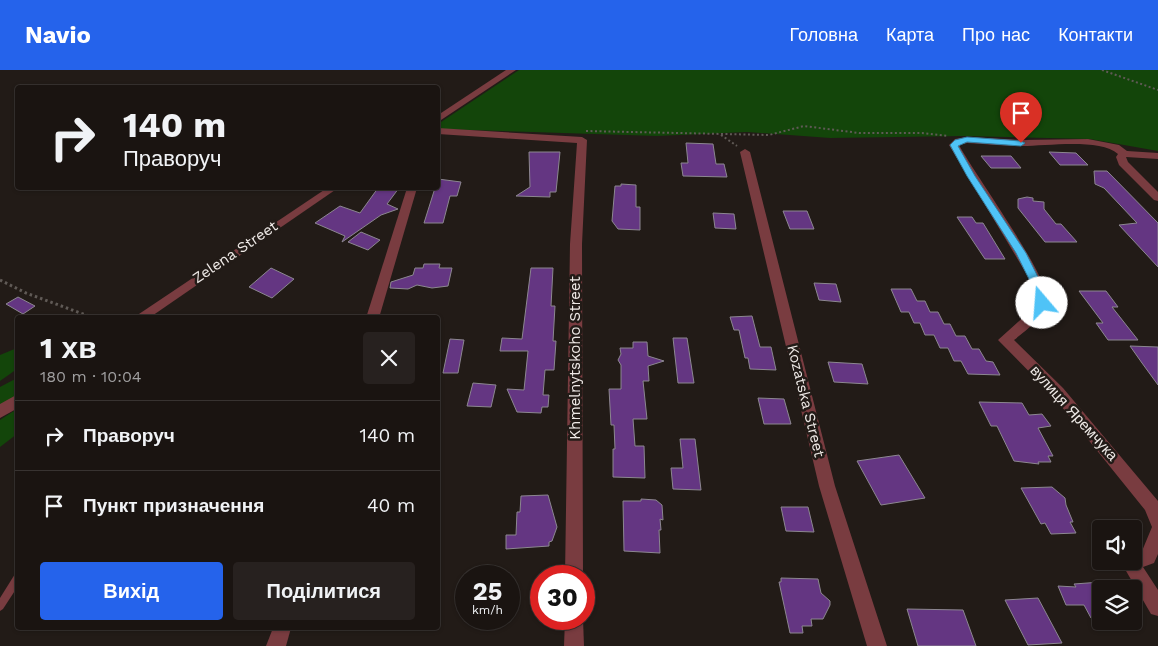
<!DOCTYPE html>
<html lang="uk">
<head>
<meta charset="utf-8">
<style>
	:root { --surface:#1a1411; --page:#27211f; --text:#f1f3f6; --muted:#9f9e9f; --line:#383331; --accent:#2563eb }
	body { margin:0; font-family:"Work Sans",sans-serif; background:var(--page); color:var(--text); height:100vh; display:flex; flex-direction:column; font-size:19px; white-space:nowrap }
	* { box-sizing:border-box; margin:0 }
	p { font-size:16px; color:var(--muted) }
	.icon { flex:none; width:28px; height:28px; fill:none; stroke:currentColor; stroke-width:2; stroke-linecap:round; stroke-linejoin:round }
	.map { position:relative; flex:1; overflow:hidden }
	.drawer { position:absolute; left:15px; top:245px; width:425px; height:315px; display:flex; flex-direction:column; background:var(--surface); border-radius:5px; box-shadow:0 1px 4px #0004,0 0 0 1px var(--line) }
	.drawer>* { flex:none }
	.guide { position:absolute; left:15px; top:15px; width:425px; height:105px; border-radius:5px; box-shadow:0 1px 4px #0004,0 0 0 1px var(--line); background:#1a1411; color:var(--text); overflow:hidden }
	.buttons { position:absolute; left:1092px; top:450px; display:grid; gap:10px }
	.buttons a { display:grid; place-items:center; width:50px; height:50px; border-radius:5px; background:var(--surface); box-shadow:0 1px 4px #0004,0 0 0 1px var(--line); font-size:25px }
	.speed { position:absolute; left:455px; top:495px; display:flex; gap:10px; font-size:25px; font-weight:700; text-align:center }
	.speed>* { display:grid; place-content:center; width:65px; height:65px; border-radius:50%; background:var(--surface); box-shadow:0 1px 4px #0004,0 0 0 1px var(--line); line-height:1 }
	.speed small { font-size:12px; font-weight:400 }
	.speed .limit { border:8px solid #d22; background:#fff; color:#111 }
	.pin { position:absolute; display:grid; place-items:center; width:42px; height:42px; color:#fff; margin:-51px -21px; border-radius:50% 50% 50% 0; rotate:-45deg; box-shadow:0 0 5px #0007 }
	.pin .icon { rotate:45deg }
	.me { position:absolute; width:55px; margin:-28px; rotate:342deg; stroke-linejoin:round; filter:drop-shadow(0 0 4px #0008) }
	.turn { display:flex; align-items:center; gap:18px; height:105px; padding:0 25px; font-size:22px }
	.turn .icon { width:65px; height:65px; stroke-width:2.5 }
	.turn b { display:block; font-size:35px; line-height:42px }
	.round { display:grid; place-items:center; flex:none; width:52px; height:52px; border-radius:5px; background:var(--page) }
	.overview { display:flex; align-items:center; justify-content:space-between; height:85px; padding:0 25px }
	h1 { font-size:30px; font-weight:700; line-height:38px }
	.button { display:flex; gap:10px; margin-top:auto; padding:10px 25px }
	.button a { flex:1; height:58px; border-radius:5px; background:var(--accent); color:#fff; font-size:20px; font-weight:700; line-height:58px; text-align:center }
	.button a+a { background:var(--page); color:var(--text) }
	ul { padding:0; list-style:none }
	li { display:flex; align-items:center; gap:15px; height:70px; padding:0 25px; border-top:1px solid var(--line) }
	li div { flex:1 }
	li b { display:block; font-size:19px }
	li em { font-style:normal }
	header { display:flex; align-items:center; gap:30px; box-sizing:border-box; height:70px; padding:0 25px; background:var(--accent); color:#fff }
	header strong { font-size:24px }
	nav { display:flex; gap:28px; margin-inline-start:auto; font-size:18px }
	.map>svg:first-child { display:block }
	.green { fill:#13450a }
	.building { fill:#643682; stroke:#8c8790 }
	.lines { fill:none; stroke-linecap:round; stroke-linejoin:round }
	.path-far1 { stroke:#605a56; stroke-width:2; stroke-dasharray:2 2.5; stroke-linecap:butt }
	.path { stroke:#605a56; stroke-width:3; stroke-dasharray:2.5 3; stroke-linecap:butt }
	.lane { fill:#793c40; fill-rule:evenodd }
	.street { fill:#793c40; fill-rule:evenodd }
	.route { fill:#4fc3f7; stroke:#337fa1 }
	.labels { text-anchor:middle; stroke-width:5; stroke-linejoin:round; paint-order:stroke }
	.street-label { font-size:15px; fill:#eee9e6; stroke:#221b17 }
</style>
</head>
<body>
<header>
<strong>Navio</strong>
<nav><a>Головна</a><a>Карта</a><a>Про нас</a><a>Контакти</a></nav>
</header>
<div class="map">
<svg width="1158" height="576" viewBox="0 0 1158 576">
	<rect width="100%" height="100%" fill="#221b17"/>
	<g class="green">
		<path d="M519 0H1158V81L1090 69 964 66 830 68 747 62 657 66 438 59V54Z"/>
		<path d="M17 278V299L0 311V285Z"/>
		<path d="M17 308C17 326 17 330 0 338V317Z"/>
		<path d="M17 339V364L0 377V350Z"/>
	</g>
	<g class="building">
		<path d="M686 73 713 74 716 94H724L727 107 683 106 681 93H688Z"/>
		<path d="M529 82H560L556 122H550V127L516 126 530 117Z"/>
		<path d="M1049 82 1076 83 1088 95H1060Z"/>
		<path d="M981 86H1011L1021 98H991Z"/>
		<path d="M1094 101H1107L1158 153V197L1119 155 1137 153 1104 118 1095 114Z"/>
		<path d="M438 109 461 112 457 126H450L443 153H424L435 118H438Z"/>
		<path d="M621 114 636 115V137H640V160L618 159 612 151 615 116H621Z"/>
		<path d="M378 118H399L387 134 398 139 381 145 342 172 345 166 315 153 340 136 360 143Z"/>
		<path d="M1027 127 1033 128V131L1044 132V139L1056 154H1061L1077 172H1045L1018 138V129Z"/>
		<path d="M783 141H807L814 159H790Z"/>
		<path d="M713 143 734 144 736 159 715 158Z"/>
		<path d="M957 147H972L976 153H983L1005 189H985Z"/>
		<path d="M361 162 380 170 368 180 348 172Z"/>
		<path d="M424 194H440L439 198H452L448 216 432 218 417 215 408 219 390 218 391 212 413 205 415 198H423Z"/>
		<path d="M271 198 294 209 272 228 249 217Z"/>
		<path d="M531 198H553L551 236H555L553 271H556L554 300H545L543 325H549L548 337H542L541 343 517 342 507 319 524 320 528 281H500L502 268 522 269Z"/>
		<path d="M814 213 836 214 841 232 819 230Z"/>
		<path d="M891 219H911L917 231H925L930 242H938L944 254H950L956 266H965L972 279H979L986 291 993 292 1000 305 968 304 961 291H954L948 278H940L934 265H925L920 253H914L909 242H901Z"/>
		<path d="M1079 221H1106L1118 237H1112L1138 270H1108L1096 253H1103Z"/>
		<path d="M18 227 35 236 23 244 6 234Z"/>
		<path d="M752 246 760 277H771L776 300 750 299 748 288H745L739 260H734L730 247Z"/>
		<path d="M673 268H687L694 313H678Z"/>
		<path d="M450 269 464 270 458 303H443Z"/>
		<path d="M633 272H647L648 286 664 291 648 296 649 311H643L647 349H633L635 376H644L645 408 613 407V379H615L614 355H611L609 319H621V295L618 290 621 284 620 278H633Z"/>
		<path d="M1130 276 1158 277V315L1142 293Z"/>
		<path d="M828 292 862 294 868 314 834 312Z"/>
		<path d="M473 313 496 315 491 337 467 336Z"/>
		<path d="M758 328 784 329 791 354H764Z"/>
		<path d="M979 332 1022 333 1029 345 1042 344 1051 356 1038 358 1053 386H1048L1051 392H1038L1039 394 1014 391 997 356H991Z"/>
		<path d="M680 369H695L701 420 673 419 671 398H683Z"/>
		<path d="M899 385 925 428 881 435 857 391Z"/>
		<path d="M1052 417 1065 428 1066 435 1073 452H1070L1076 463 1051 464 1045 453 1041 454 1021 418Z"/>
		<path d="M548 425 557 457 552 471 549 472V476L506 479V465H516L517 442H520L521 426Z"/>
		<path d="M641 429 656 430 662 435 663 450 660 449 661 460H659L660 483 624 481 623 431H641Z"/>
		<path d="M781 437H808L814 462 786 461Z"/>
		<path d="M781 508 818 509 821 523 830 531V535L823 549H811L812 556H802L803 563H790L779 512H781Z"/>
		<path d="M1101 512V549L1091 548 1084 535H1066L1058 516 1076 517 1074 514Z"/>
		<path d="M1038 528 1062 573 1028 575 1005 530Z"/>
		<path d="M907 539 963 540 976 576H918Z"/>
	</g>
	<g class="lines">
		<g class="path-far1">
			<path d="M1102 0 1158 20"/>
			<path d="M586 61 769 65 804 56 859 63H922L948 66"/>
			<path d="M721 65 737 76"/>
		</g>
		<path class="path" d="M0 210 26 223 94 248"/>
		<path class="lane" d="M18 503V516L3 539 0 541V528L15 504Z"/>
		<g class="street">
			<path d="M506 0H516L438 52V45Z"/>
			<path d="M438 58 582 67 587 70 582 174 583 506H565L570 174 577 73 438 64Z"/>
			<path d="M967 67 1021 70 1088 69 1119 75 1127 81 1158 83V89L1126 87 1128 92 1158 122V131L1154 130 1119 95 1116 87 1118 84C1100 68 1047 76 1022 76 1004 76 985 74 967 73L959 75C975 105 1048 205 1048 231 1048 244 1023 263 1014 270L1063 318 1158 431V484L1154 493 1143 497 1158 520V546L1151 544 1122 494 1123 491H1134V484L1142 481 1152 457 1145 440 1053 326 998 270 1027 244 1036 232 1034 221 1026 203 949 75 955 69Z"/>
			<path d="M745 79 750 82 835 416 887 576H867L819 416 740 82Z"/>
			<path d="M327 118H338L149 248H133Z"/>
			<path d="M407 118H417L379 248H366Z"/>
			<path d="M18 324V338L0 348V334Z"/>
			<path d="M565 549H583L584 576H564Z"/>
			<path d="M273 558H291L286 576H266Z"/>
		</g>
	</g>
	<path class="route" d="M967 67 1021 71 1025 73 1021 76 967 72 958 76 975 106 1026 183 1046 223 1045 235H1038L1036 223 1016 183 967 106 950 75 955 70Z"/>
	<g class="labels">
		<g class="street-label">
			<text transform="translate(235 182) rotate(-34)" y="5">Zelena Street</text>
			<text transform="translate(575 288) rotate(-90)" y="5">Khmelnytskoho Street</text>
			<text transform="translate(806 331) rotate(76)" y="5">Kozatska Street</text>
			<text transform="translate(1074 343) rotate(48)" y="5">вулиця Яремчука</text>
		</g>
	</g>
</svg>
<div class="buttons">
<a><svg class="icon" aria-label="sound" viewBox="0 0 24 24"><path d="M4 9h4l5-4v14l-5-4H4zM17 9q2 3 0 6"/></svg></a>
<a><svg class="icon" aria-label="layers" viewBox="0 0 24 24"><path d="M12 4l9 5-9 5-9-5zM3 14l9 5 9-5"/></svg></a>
</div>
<div class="speed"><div>25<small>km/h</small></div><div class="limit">30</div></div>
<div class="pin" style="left:1021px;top:73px;background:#d93025"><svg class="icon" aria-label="arrive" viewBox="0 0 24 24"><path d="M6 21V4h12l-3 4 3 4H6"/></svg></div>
<svg class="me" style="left:1042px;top:233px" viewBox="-20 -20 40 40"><circle r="19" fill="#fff"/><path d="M0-13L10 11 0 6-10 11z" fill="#4fc3f7"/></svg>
<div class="guide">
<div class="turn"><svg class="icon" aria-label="right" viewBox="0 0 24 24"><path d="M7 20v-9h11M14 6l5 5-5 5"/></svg><div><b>140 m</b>Праворуч</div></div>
</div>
<section class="drawer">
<div class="overview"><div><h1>1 хв</h1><p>180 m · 10:04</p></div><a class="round"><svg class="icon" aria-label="close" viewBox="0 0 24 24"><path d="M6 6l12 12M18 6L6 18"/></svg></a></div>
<ul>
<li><svg class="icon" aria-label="right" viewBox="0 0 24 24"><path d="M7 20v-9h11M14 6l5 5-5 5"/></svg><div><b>Праворуч</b></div><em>140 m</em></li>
<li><svg class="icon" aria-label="arrive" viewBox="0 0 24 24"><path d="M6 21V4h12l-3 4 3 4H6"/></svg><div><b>Пункт призначення</b></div><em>40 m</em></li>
</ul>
<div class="button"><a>Вихід</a><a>Поділитися</a></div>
</section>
</div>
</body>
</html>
